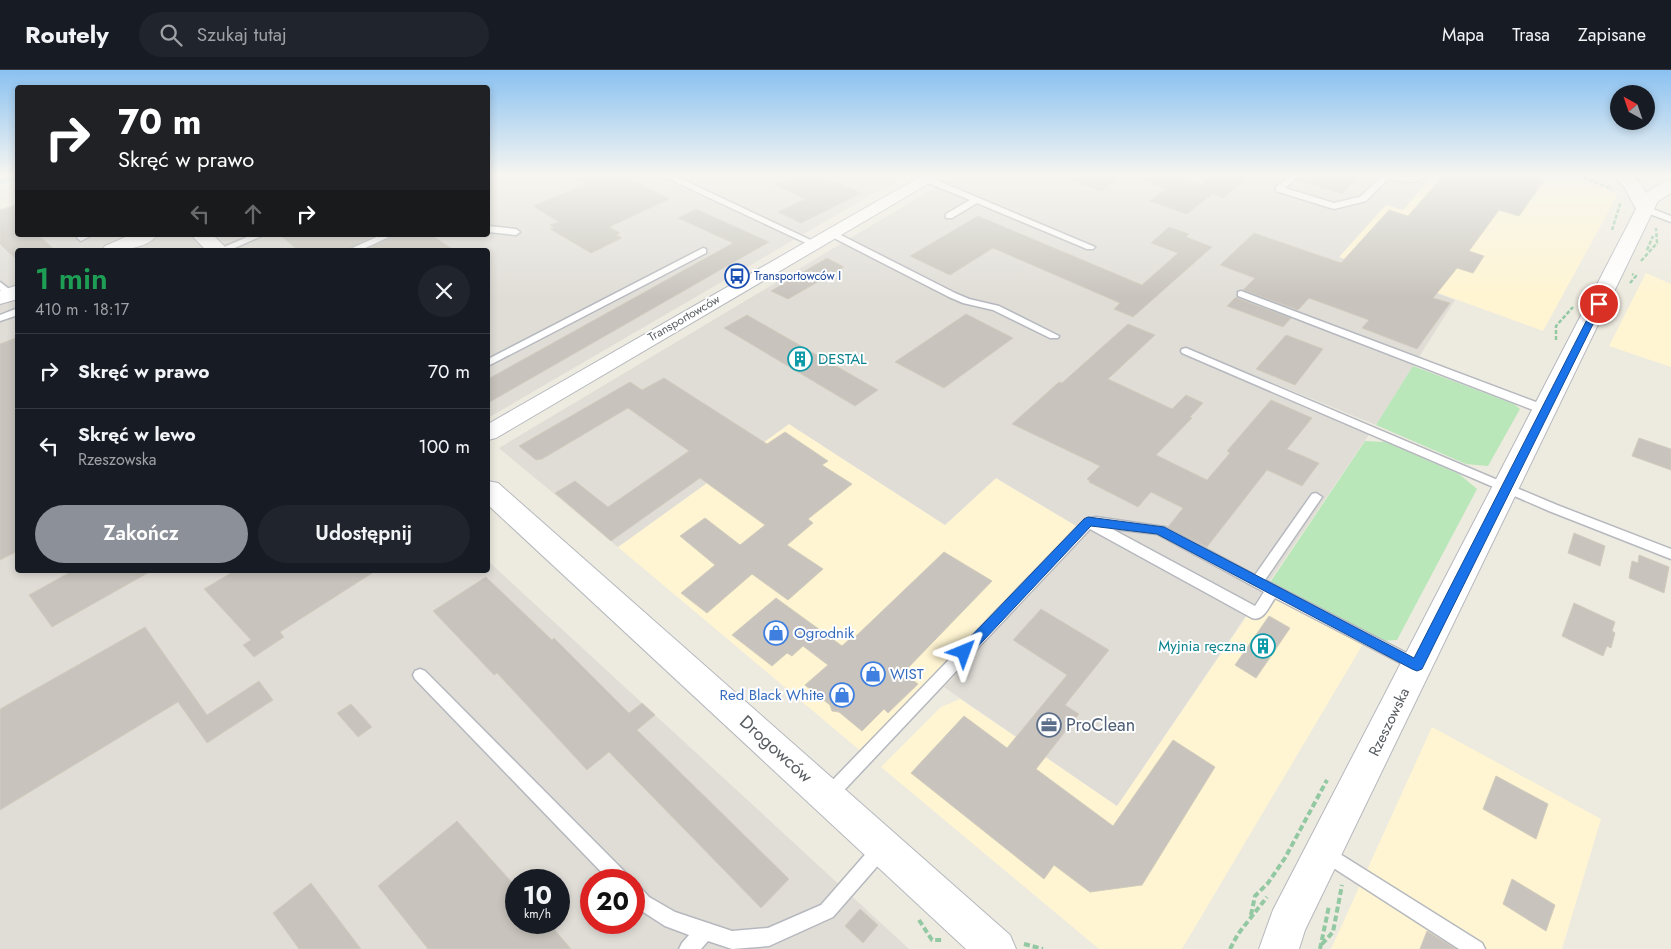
<!DOCTYPE html>
<html lang="pl">
<head>
<meta charset="utf-8">
<style>
	:root { --surface:#171b24; --page:#20242c; --text:#f1f3f6; --muted:#9ea1a6; --line:#363941; --accent:#8c9099 }
	body { margin:0; font-family:Jost,sans-serif; background:var(--page); color:var(--text); height:100vh; display:flex; flex-direction:column; font-size:19px; white-space:nowrap }
	* { box-sizing:border-box; margin:0 }
	p { font-size:16px; color:var(--muted) }
	.icon { flex:none; width:28px; height:28px; fill:none; stroke:currentColor; stroke-width:2; stroke-linecap:round; stroke-linejoin:round }
	.map { position:relative; flex:1; overflow:hidden }
	.details { position:absolute; left:15px; top:178px; width:475px; height:325px; display:flex; flex-direction:column; background:var(--surface); border-radius:5px; box-shadow:0 2px 8px #0003 }
	.details>* { flex:none }
	.top-card { position:absolute; left:15px; top:15px; width:475px; height:152px; border-radius:5px; box-shadow:0 2px 8px #0003; background:#202124; color:#fff; overflow:hidden }
	.needle { width:32px; rotate:320deg }
	.controls { position:absolute; left:1610px; top:15px; display:grid; gap:10px }
	.controls a { display:grid; place-items:center; width:45px; height:45px; border-radius:50%; background:var(--surface); box-shadow:0 2px 8px #0003; font-size:25px }
	.speed { position:absolute; left:505px; top:799px; display:flex; gap:10px; font-size:25px; font-weight:700; text-align:center }
	.speed>* { display:grid; place-content:center; width:65px; height:65px; border-radius:50%; background:var(--surface); box-shadow:0 2px 8px #0003; line-height:1 }
	.speed small { font-size:12px; font-weight:400 }
	.speed .limit { border:8px solid #d22; background:#fff; color:#111 }
	.pin { position:absolute; display:grid; place-items:center; width:42px; height:42px; color:#fff; margin:-21px; border:2px solid #fff; border-radius:50%; box-shadow:0 1px 5px #0007 }
	.me { position:absolute; width:55px; margin:-28px; rotate:44deg; stroke-linejoin:round; filter:drop-shadow(0 0 4px #0008) }
	.turn { display:flex; align-items:center; gap:18px; height:105px; padding:0 20px; font-size:22px }
	.turn .icon { width:65px; height:65px; stroke-width:2.5 }
	.turn b { display:block; font-size:35px; line-height:42px }
	.lanes { display:flex; align-items:center; height:48px; padding:0 20px; background:#0003; justify-content:center; gap:25px; direction:ltr }
	.lanes .off { opacity:.35 }
	.round { display:grid; place-items:center; flex:none; width:52px; height:52px; border-radius:26px; background:var(--page) }
	.head { display:flex; align-items:center; justify-content:space-between; height:85px; padding:0 20px }
	h1 { font-size:30px; font-weight:600; line-height:38px; color:#1e9e55 }
	.cta { display:flex; gap:10px; margin-top:auto; padding:10px 20px }
	.cta a { flex:1; height:58px; border-radius:30px; background:var(--accent); color:#fff; font-size:20px; font-weight:600; line-height:58px; text-align:center }
	.cta a+a { background:var(--page); color:var(--text) }
	ul { padding:0; list-style:none }
	li { display:flex; align-items:center; gap:15px; height:75px; padding:0 20px; border-top:1px solid var(--line) }
	li div { flex:1 }
	li b { display:block; font-size:19px }
	li em { font-style:normal }
	header { display:flex; align-items:center; gap:30px; box-sizing:border-box; height:70px; padding:0 25px; background:var(--surface); border-bottom:1px solid var(--line) }
	header strong { font-size:24px }
	nav { display:flex; gap:28px; margin-inline-start:auto; font-size:18px }
	.search { width:350px; height:45px; background:var(--page); display:flex; align-items:center; gap:12px; box-sizing:border-box; padding:0 18px; border-radius:28px; color:var(--muted); font-size:19px }
	.map>svg:first-child { display:block }
	.commercial { fill:#fff5d2 }
	.industrial { fill:#e0ddd7; fill-rule:evenodd }
	.green { fill:#b9e7b9 }
	.lines { fill:none; stroke-linecap:round; stroke-linejoin:round }
	.stream { stroke:#9dd5ff; stroke-width:4.5 }
	.building { fill:#c8c4bd; stroke:#d2ccbd }
	.service-casing { stroke:#b5b8be; stroke-width:3 }
	.minor-casing { stroke:#b5b8be; stroke-width:2 }
	.tertiary-casing { stroke:#b5b8be; stroke-width:2 }
	.path-far1 { stroke:#92c8a2; stroke-width:2.5; stroke-dasharray:4 2; stroke-linecap:butt }
	.path { stroke:#92c8a2; stroke-width:4; stroke-dasharray:6 3; stroke-linecap:butt }
	.service { fill:#fff; fill-rule:evenodd }
	.minor { fill:#fff; fill-rule:evenodd }
	.tertiary { fill:#fff; fill-rule:evenodd }
	.rail { stroke:#b2b3b3; stroke-width:2.5; stroke-dasharray:0.5 4.5; stroke-linecap:butt }
	.route { fill:#1a73e8; stroke:#114b97 }
	.labels { text-anchor:middle; stroke-width:4; stroke-linejoin:round; paint-order:stroke }
	.far-transit-label { font-size:12px; fill:#164399; stroke:#fff; text-anchor:start }
	.far-street-label { font-size:12px; fill:#585d62; stroke:#fff }
	.culture-label { font-size:15px; fill:#0d838f; stroke:#fff; text-anchor:start }
	.shop-label { font-size:15px; fill:#366cbe; stroke:#fff; text-anchor:start }
	.street-label { font-size:15px; fill:#585d62; stroke:#fff }
	.near-service-label { font-size:18px; fill:#4e5e75; stroke:#fff; text-anchor:start }
	.near-street-label { font-size:18px; fill:#585d62; stroke:#fff }
</style>
</head>
<body>
<header>
<strong>Routely</strong>
<div class="search"><svg class="icon" aria-label="search" viewBox="0 0 24 24"><circle cx="10" cy="10" r="6"/><path d="M15 15l6 6"/></svg>Szukaj tutaj</div>
<nav><a>Mapa</a><a>Trasa</a><a>Zapisane</a></nav>
</header>
<div class="map">
<svg width="1671" height="879" viewBox="0 0 1671 879">
	<rect width="100%" height="100%" fill="#edeadf"/>
	<g class="commercial">
		<path d="M1434 105H1571L1618 124 1543 261 1339 187 1386 134 1403 140Z"/>
		<path d="M1646 203 1671 214V297L1609 276Z"/>
		<path d="M789 354 945 455 996 408 1088 463 944 617 934 611 863 683 618 477Z"/>
		<path d="M1264 521 1363 574 1182 879H1099L881 697 941 637 960 629 1117 736Z"/>
		<path d="M1432 657 1601 749 1562 879H1331Z"/>
	</g>
	<g class="industrial">
		<path d="M488 105H905L488 348V180H18V500H488V491L909 879H0V148L18 165H488ZM516 810H559V852H516ZM591 810H634V852H591Z"/>
		<path d="M956 105H1433L1403 140 1386 135 1339 187 1455 230 1376 355 1246 302 1240 309 1370 363 1117 736 944 617 1088 463 996 408 945 455 789 354 618 477 499 378Z"/>
	</g>
	<g class="green">
		<path d="M1413 296 1514 334 1520 339 1488 396 1466 394 1376 355Z"/>
		<path d="M1365 371 1386 372 1459 404 1477 419 1397 570 1381 571 1269 514Z"/>
	</g>
	<g class="lines">
		<path class="stream" d="M0 112 12 108"/>
	</g>
	<g class="building">
		<path d="M569 105H622L669 129 609 157 620 163 616 165 622 168 591 183 550 159 554 158 550 155 559 152 533 136 586 114Z"/>
		<path d="M796 105H821L861 123 801 153 778 142 805 129 774 115Z"/>
		<path d="M1061 105H1125L1101 121 1060 107Z"/>
		<path d="M1134 105H1175L1201 114 1212 105H1251L1223 128 1212 124 1187 144 1150 131 1166 119 1133 106Z"/>
		<path d="M1301 105H1361L1342 124 1296 110Z"/>
		<path d="M1444 105H1548L1519 146 1499 140 1469 181 1484 186 1473 203 1457 198 1433 228 1450 233 1417 279 1362 258 1369 250 1309 228 1298 240 1243 220 1255 208 1220 195 1254 163 1341 193 1389 140 1408 146Z"/>
		<path d="M18 134V165H38L55 180H18V191L0 174V140Z"/>
		<path d="M696 139 769 172 488 333V309L733 173 678 148Z"/>
		<path d="M978 146 1142 215 1178 183 1151 173 1169 157 1189 164 1186 167 1212 177 1133 247 1114 239 1120 233 993 178 950 205 910 186Z"/>
		<path d="M280 165H376L346 180H298Z"/>
		<path d="M395 165H431L454 180H365Z"/>
		<path d="M827 188 844 197 788 229 771 221Z"/>
		<path d="M1236 227 1237 228 1291 248 1283 257 1227 236Z"/>
		<path d="M966 244 1013 268 944 318 895 292Z"/>
		<path d="M747 245 878 320 855 336 724 258Z"/>
		<path d="M1128 254 1155 265 1108 309 1172 339 1186 325 1203 333 1190 347 1192 348 1156 385 1207 410 1230 383 1227 381 1271 330 1312 348 1287 379 1319 393 1302 416 1267 400 1207 477 1168 457 1183 438 1151 422 1138 437 1089 412 1090 411 1087 409 1100 396 1012 354 1059 312 1062 313Z"/>
		<path d="M1286 265 1323 279 1295 315 1256 299Z"/>
		<path d="M18 267V481L0 490V274Z"/>
		<path d="M664 308 767 374 785 362 828 391 822 395 852 414 808 449 813 453 787 475 823 499 788 530 752 504 707 543 681 523 715 495 680 466 705 448 740 475 765 455 700 408 611 471 555 423 575 411 608 437 689 381 628 338 542 389 536 390 519 376 630 312 642 320Z"/>
		<path d="M1639 368 1671 379V400L1632 386Z"/>
		<path d="M1574 463 1605 476 1600 496 1568 483Z"/>
		<path d="M944 482 992 511 903 603 918 614 888 643 884 639 862 661 839 642 832 641 830 635 805 615 828 595 803 576 792 586 787 583 772 596 732 565 776 528 842 576 854 565 855 567Z"/>
		<path d="M1639 485 1669 497 1664 523 1629 508 1632 491 1638 493Z"/>
		<path d="M74 500H153L52 557 29 525Z"/>
		<path d="M236 500H377L280 562 284 567 254 587 243 575 251 570 204 519Z"/>
		<path d="M486 507 552 570 554 568 629 643 642 633 655 645 637 660 789 809 761 838 609 682 587 700 497 603 494 605 433 541Z"/>
		<path d="M1574 533 1615 552 1612 561 1615 563 1611 578 1607 576 1603 586 1562 566Z"/>
		<path d="M1041 539 1109 580 1065 635 1079 644 1036 699 1113 756 1173 670 1215 697 1142 815 1090 822 1054 795 1044 809 911 703 964 646 1007 678 1067 605 1013 570Z"/>
		<path d="M1269 546 1290 558 1256 608 1235 595Z"/>
		<path d="M145 557 207 645 259 611 273 630 207 673 178 632 0 740V639Z"/>
		<path d="M351 634 372 657 358 667 337 643Z"/>
		<path d="M1496 706 1548 734 1536 769 1483 739Z"/>
		<path d="M457 751 516 817V852H548L571 879H428L378 816Z"/>
		<path d="M1512 809 1555 835 1546 861 1503 834Z"/>
		<path d="M311 813 361 879H299L273 843Z"/>
		<path d="M860 839 878 855 863 873 845 856Z"/>
		<path d="M1427 861 1456 879H1420Z"/>
	</g>
	<g class="lines">
		<g class="service-casing">
			<g id="service">
				<path d="M649 105H673L817 173 816 175H810L667 108 653 107Z"/>
				<path d="M1291 105H1299L1285 118 1334 133 1360 127 1383 105 1411 107 1417 105H1426C1415 116 1402 111 1389 108L1366 131 1334 139 1276 121V117Z"/>
				<path d="M923 107H929L1095 177 1093 179H1087L977 133 952 148H946V144L970 130 923 111Z"/>
				<path d="M1645 136 1671 146V152L1642 141 1641 139Z"/>
				<path d="M488 156 516 159 520 162 516 165 488 162Z"/>
				<path d="M831 160 955 223 969 229 999 236 1059 266 1058 268H1050L993 240 963 233 949 227 828 165V161Z"/>
				<path d="M80 165H92L81 171 77 168Z"/>
				<path d="M252 165H264L230 180H217Z"/>
				<path d="M381 165H393L361 180H348Z"/>
				<path d="M703 178 706 179V183L488 296V289Z"/>
				<path d="M0 212 13 222V226H7L0 220Z"/>
				<path d="M1241 221 1549 337 1551 340 1549 343H1541L1238 226V222Z"/>
				<path d="M18 238V245L0 251V245Z"/>
				<path d="M1186 278 1557 435 1671 479V489L1549 441 1182 283 1181 281 1182 279Z"/>
				<path d="M1316 423 1322 427 1265 510 1422 591 1424 595 1422 599 1417 601 1412 599 1275 528C1269 536 1264 552 1252 548L1090 459 834 731 828 734 822 731 820 726 822 721 1085 449 1096 447 1165 457 1255 505 1312 424ZM1112 459 1157 464 1264 522 1255 536Z"/>
				<path d="M420 599 425 601 627 804 630 810H609L415 609 413 605 415 601Z"/>
				<path d="M882 770 888 772 890 778 888 784 833 847 769 876 732 879 708 871 701 879H679L682 873 689 865 665 856 634 836V814L640 817 649 827 675 842 732 861 768 858 821 835 876 772Z"/>
				<path d="M1324 774 1482 873 1485 879H1459L1318 788 1315 782 1318 776Z"/>
			</g>
		</g>
		<g class="minor-casing">
			<path id="minor" d="M923 105H941L938 108 496 368 488 370V354Z"/>
		</g>
		<g class="tertiary-casing">
			<g id="tertiary">
				<path d="M1613 105H1632L1639 112 1646 123 1665 111 1671 110V123L1658 131 1654 139 1305 860 1299 879H1259L1273 840 1636 139 1625 118Z"/>
				<path d="M130 165H157C146 180 119 180 102 180L105 176Z"/>
				<path d="M191 165H213L228 180H206Z"/>
				<path d="M18 215V229L0 234V221Z"/>
				<path d="M488 411 498 413 1010 865 1016 879H966L488 435Z"/>
			</g>
		</g>
		<g class="path-far1">
			<path d="M1578 105 1612 119"/>
			<path d="M1612 160 1621 131"/>
			<path d="M1647 180 1653 166"/>
			<path d="M1641 191 1657 173 1656 158"/>
			<path d="M1630 213 1636 206 1632 204"/>
			<path d="M1556 270V256L1573 237"/>
		</g>
		<g class="path">
			<path d="M1251 845 1255 826 1268 813 1285 788 1327 710"/>
			<path d="M919 850 932 870H942"/>
			<path d="M1024 874 1043 879"/>
			<path d="M1322 874 1333 862 1342 815"/>
			<path d="M1230 879 1238 864 1267 827"/>
			<path d="M1320 879 1329 836"/>
		</g>
		<use href="#service" class="service"/>
		<use href="#minor" class="minor"/>
		<use href="#tertiary" class="tertiary"/>
		<path class="rail" d="M0 106 5 105"/>
	</g>
	<linearGradient id="sky" x2="0" y2="1"><stop stop-color="#8ac1f1"/><stop offset="0.46" stop-color="#f7f6f1"/><stop offset="1" stop-color="#f7f6f1" stop-opacity="0"/></linearGradient>
	<rect width="1671" height="228" fill="url(#sky)"/>
	<path class="route" d="M1596 232H1602L1603 234 1422 599 1417 601 1412 599 1157 464 1091 456 969 586 964 587 960 586 958 582 960 578 1084 449 1088 447 1164 457 1414 588Z"/>
	<defs>
		<g id="bus-ring" transform="scale(1.25)"><circle r="9.5" fill="#fff" stroke="#1a4fb4" stroke-width="1.5"/><path d="M-5-6H5V4H4V6H2V4H-2V6H-4V4H-5ZM-3.5-4V0h7V-4ZM-3.5 1.2v1.5H-2V1.2ZM2 1.2v1.5H3.5V1.2Z" fill="#1a4fb4"/></g>
		<g id="building-ring" transform="scale(1.25)"><circle r="9.5" fill="#fff" stroke="#0f9aa8" stroke-width="1.5"/><path d="M-4-6H4V6H1V3H-1V6H-4ZM-2.5-4.3h1.7v1.8h-1.7ZM.8-4.3h1.7v1.8H.8ZM-2.5-1h1.7V.8h-1.7ZM.8-1h1.7V.8H.8Z" fill="#0f9aa8"/></g>
		<g id="shop-ring" transform="scale(1.25)"><circle r="9.5" fill="#fff" stroke="#3f7fe0" stroke-width="1.5"/><path d="M-5-2.5h2.3a2.7 3.5 0 0 1 5.4 0H5L5.5 6h-11ZM-1.5-2.5h3a1.5 2.3 0 0 0-3 0Z" fill="#3f7fe0"/></g>
		<g id="office-ring" transform="scale(1.25)"><circle r="9.5" fill="#fff" stroke="#5c6f8a" stroke-width="1.5"/><path d="M-6-3h4V-5.5h4V-3h4V5H-6ZM-1-4.5V-3h2v-1.5ZM-6 0V1H6V0Z" fill="#5c6f8a"/></g>
	</defs>
	<g fill-rule="evenodd">
		<use href="#bus-ring" x="737" y="206"/>
		<use href="#building-ring" x="800" y="289"/>
		<use href="#shop-ring" x="776" y="563"/>
		<use href="#building-ring" x="1263" y="576"/>
		<use href="#shop-ring" x="873" y="604"/>
		<use href="#shop-ring" x="842" y="625"/>
		<use href="#office-ring" x="1049" y="655"/>
	</g>
	<g class="labels">
		<g class="far-transit-label">
			<text x="754" y="210">Transportowców I</text>
		</g>
		<g class="far-street-label">
			<text transform="translate(684 248) rotate(-30)" y="4">Transportowców</text>
		</g>
		<g class="culture-label">
			<text x="818" y="294">DESTAL</text>
			<text x="1246" y="581" text-anchor="end">Myjnia ręczna</text>
		</g>
		<g class="shop-label">
			<text x="794" y="568">Ogrodnik</text>
			<text x="890" y="609">WIST</text>
			<text x="824" y="630" text-anchor="end">Red Black White</text>
		</g>
		<g class="street-label">
			<text transform="translate(1389 652) rotate(-64)" y="5">Rzeszowska</text>
		</g>
		<g class="near-service-label">
			<text x="1066" y="661">ProClean</text>
		</g>
		<g class="near-street-label">
			<text transform="translate(776 679) rotate(42)" y="6">Drogowców</text>
		</g>
	</g>
</svg>
<div class="controls">
<a><svg class="needle" viewBox="-14 -14 28 28"><path d="M0-13l5 13h-10z" fill="#e53935"/><path d="M0 13l5-13h-10z" fill="#9ea1a6"/></svg></a>
</div>
<div class="speed"><div>10<small>km/h</small></div><div class="limit">20</div></div>
<div class="pin" style="left:1599px;top:234px;background:#d93025"><svg class="icon" aria-label="arrive" viewBox="0 0 24 24"><path d="M6 21V4h12l-3 4 3 4H6"/></svg></div>
<svg class="me" style="left:964px;top:582px" viewBox="-20 -20 40 40"><path d="M0-17L14 15 0 8-14 15z" fill="#1a73e8" stroke="#fff" stroke-width="4"/></svg>
<div class="top-card">
<div class="turn"><svg class="icon" aria-label="right" viewBox="0 0 24 24"><path d="M7 20v-9h11M14 6l5 5-5 5"/></svg><div><b>70 m</b>Skręć w prawo</div></div>
<div class="lanes"><svg class="icon off" aria-label="left" viewBox="0 0 24 24"><path d="M17 20v-9H6M10 6l-5 5 5 5"/></svg><svg class="icon off" aria-label="ahead" viewBox="0 0 24 24"><path d="M12 20V5M6 11l6-6 6 6"/></svg><svg class="icon" aria-label="right" viewBox="0 0 24 24"><path d="M7 20v-9h11M14 6l5 5-5 5"/></svg></div>
</div>
<section class="details">
<div class="head"><div><h1>1 min</h1><p>410 m · 18:17</p></div><a class="round"><svg class="icon" aria-label="close" viewBox="0 0 24 24"><path d="M6 6l12 12M18 6L6 18"/></svg></a></div>
<ul>
<li><svg class="icon" aria-label="right" viewBox="0 0 24 24"><path d="M7 20v-9h11M14 6l5 5-5 5"/></svg><div><b>Skręć w prawo</b></div><em>70 m</em></li>
<li><svg class="icon" aria-label="left" viewBox="0 0 24 24"><path d="M17 20v-9H6M10 6l-5 5 5 5"/></svg><div><b>Skręć w lewo</b><p>Rzeszowska</p></div><em>100 m</em></li>
</ul>
<div class="cta"><a>Zakończ</a><a>Udostępnij</a></div>
</section>
</div>
</body>
</html>
